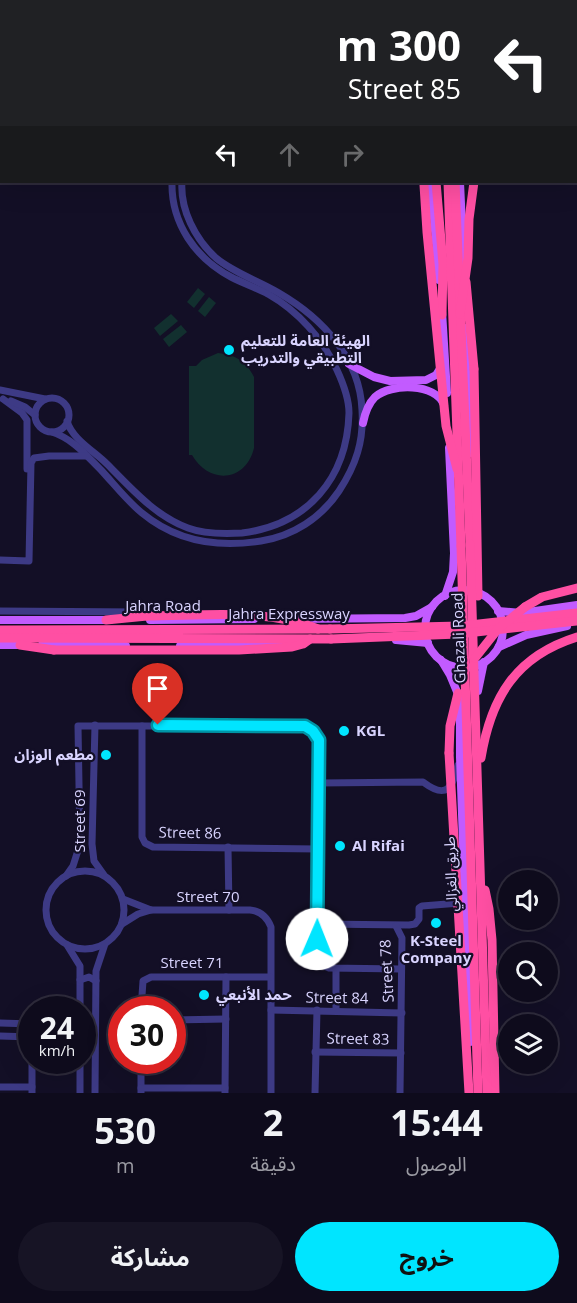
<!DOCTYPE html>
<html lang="ar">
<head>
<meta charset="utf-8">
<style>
	:root { --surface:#0e0b1c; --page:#171425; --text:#f1f3f6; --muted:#9b9ba3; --line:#2e2b3b; --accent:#00e5ff }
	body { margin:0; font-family:"Open Sans","Noto Sans Arabic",sans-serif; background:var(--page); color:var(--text); direction:rtl; height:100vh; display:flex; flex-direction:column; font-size:22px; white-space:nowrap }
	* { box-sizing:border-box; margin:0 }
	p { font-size:20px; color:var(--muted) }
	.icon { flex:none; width:33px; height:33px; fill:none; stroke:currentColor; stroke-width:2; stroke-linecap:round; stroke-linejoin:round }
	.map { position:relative; height:1093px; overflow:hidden; direction:ltr }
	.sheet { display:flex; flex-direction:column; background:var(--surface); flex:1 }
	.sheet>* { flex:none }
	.banner { position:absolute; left:0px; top:0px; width:578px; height:183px; box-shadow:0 6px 24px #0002,0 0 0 2px var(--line); direction:rtl; background:#202124; color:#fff; overflow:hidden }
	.fabs { position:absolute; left:498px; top:870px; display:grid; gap:12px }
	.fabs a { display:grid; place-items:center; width:60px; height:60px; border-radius:50%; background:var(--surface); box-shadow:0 6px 24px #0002,0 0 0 2px var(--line); font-size:30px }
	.speed { position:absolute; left:18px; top:996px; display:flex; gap:12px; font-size:30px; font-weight:700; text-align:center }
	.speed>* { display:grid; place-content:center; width:78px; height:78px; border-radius:50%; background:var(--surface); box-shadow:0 6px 24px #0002,0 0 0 2px var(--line); line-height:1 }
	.speed small { font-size:15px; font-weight:400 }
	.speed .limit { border:9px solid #d22; background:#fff; color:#111 }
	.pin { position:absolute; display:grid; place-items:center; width:51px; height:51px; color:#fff; margin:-62px -26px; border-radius:50% 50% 50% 0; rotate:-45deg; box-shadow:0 0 6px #0007 }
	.pin .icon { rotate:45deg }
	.me { position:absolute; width:66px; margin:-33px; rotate:1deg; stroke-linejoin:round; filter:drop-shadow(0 0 4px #0008) }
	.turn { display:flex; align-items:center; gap:21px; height:126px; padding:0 18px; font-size:27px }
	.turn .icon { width:78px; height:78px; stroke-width:2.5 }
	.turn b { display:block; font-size:42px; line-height:51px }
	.lanes { display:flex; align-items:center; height:57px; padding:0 18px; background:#0003; justify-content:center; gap:30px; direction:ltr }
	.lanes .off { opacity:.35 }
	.eta { display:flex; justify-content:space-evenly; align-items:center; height:102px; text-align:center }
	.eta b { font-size:36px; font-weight:700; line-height:42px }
	.cta { display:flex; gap:12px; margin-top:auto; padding:12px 18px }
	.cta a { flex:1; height:69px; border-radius:36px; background:var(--accent); color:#111; font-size:24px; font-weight:700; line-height:69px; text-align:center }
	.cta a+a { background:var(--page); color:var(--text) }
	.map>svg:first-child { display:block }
	.green { fill:#12302f }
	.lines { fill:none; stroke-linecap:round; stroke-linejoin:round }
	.minor { stroke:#3d3a85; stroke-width:7 }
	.major { stroke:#c25bff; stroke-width:8 }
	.highway { stroke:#ff4fa3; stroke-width:9 }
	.highway-bridge { stroke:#ff4fa3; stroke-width:9 }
	.route-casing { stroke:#0095a6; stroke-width:15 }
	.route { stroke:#00e5ff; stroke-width:10 }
	.poi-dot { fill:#00e5ff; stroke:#130f26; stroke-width:2 }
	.labels { text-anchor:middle; stroke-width:4.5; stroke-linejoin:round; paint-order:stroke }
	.poi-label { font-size:15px; font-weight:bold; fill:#d9d4ff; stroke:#130f26; text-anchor:start }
	.street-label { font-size:15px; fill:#d9d4ff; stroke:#130f26 }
</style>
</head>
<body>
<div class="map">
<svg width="577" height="1093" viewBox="0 0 577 1093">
	<rect width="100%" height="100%" fill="#130f26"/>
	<g class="green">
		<path d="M198 288 205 294 194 308 187 302Z"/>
		<path d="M209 297 216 303 205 317 198 311Z"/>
		<path d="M171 314 178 321 160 336 154 328Z"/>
		<path d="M181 325 187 332 169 347 163 339Z"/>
		<path d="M218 353C236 355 246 361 254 377V448C246 482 209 485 192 455H189V366H196L202 360Z"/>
	</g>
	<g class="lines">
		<g class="minor">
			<path d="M156 0 158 2"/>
			<path d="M177 0V2"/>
			<path d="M0 390 45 399"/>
			<circle cx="52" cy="415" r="17"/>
			<path d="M3 399 22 413 27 420V469"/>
			<path d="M11 401 25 407 35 415"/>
			<path d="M67 421C72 439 94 451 107 464 131 488 155 516 188 528 204 534 225 534 242 533 307 525 347 479 349 413 349 398 343 383 337 370 323 339 298 311 268 294 256 288 243 283 231 277 195 258 171 223 172 182"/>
			<path d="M52 432C73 439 85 454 101 470 114 484 127 501 142 513 177 542 217 548 261 541 293 536 321 518 339 491 356 465 364 441 362 410 360 358 322 318 279 293 259 281 234 273 216 258 195 239 180 209 182 182"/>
			<path d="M0 560 29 561 31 463 34 458 49 456H87"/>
			<path d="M0 611 139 612 149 613"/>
			<path d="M95 725 92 844 94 861 104 875"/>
			<path d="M142 726V837L145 843 153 847 318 849"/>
			<path d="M318 783 423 782C447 800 452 788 458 765"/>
			<path d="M228 847 229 910"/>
			<circle cx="85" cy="910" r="39"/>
			<path d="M66 876 73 866 80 844 78 726H305L313 731 319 740 318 924 316 954 320 964 329 968 401 969"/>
			<path d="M123 899 151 910"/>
			<path d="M122 924 138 914 151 910H250C261 911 267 917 271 927V1093"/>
			<path d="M318 924 409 925 415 924 419 919V908L422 906 460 903"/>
			<path d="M396 926 402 938 400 1093"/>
			<path d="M67 945 80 966V1010"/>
			<path d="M336 969V1011"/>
			<path d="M80 980 89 977 96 981"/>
			<path d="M141 1010 143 981 151 977H270"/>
			<path d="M271 1010 402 1013"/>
			<path d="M172 1020 226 1019"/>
			<path d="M0 1023 32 1024"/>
			<path d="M0 1036 32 1037"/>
			<path d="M315 1052 401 1053"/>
			<path d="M32 1060V1093"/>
			<path d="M80 1060V1093"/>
			<path d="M141 1060V1093"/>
			<path d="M0 1087H32"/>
			<path d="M141 1088H225"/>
			<path d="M95 1093 96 971 105 944"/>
			<path d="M225 1093 226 977"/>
			<path d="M315 1093 317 1010"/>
		</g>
		<g class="major">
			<path d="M424 2V0"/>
			<path d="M431 182 439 280"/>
			<path d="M460 182 464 270"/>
			<path d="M442 311 447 393"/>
			<path d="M466 328 471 453"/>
			<path d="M349 364 374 377 390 381 426 380 436 375 441 367"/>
			<path d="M363 423C365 413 368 404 375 397 391 383 436 383 444 405"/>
			<circle cx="464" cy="629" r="39"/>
			<path d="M445 596 453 572 454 553 449 448"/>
			<path d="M498 611 521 613 577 605"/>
			<path d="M291 619 405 618 416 616 432 607"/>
			<path d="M0 620H110"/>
			<path d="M150 620 254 619"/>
			<path d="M396 640 428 643"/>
			<path d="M0 645H27"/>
			<path d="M42 645 126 646"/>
			<path d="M180 646 279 643"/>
			<path d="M499 647 526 635 567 626"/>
			<path d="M441 660 450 675 460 699V757L470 1042"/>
			<path d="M478 691 484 662"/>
		</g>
		<g class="highway">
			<path d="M360 0 362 2"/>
			<path d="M374 0 375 2"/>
			<path d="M431 0V2"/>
			<path d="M440 0V2"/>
			<path d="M450 0V2"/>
			<path d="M471 0 472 2"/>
			<path d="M558 2 560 0"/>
			<path d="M576 3 577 2"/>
			<path d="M576 13 577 12"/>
			<path d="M436 182 443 264 442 315"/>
			<path d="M448 182 461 546"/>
			<path d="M455 182 470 544"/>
			<path d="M466 282 474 369"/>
			<path d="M525 607 542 597 577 588"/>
			<path d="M106 620 147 616"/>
			<path d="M0 630 330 629"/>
			<path d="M0 638 331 639"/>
			<path d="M20 645 54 650"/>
			<path d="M449 753 450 726 458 693"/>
			<path d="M485 890 489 909 492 940 495 1093"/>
		</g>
		<g class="highway-bridge">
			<path d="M424 185 427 232 446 426 457 469"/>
			<path d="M460 314 468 258 469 219 474 182"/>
			<path d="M474 369 478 596"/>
			<path d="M470 544 487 1093"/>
			<path d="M461 546 478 1093"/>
			<path d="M147 616C201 616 267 608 318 629"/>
			<path d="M330 629 461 626 577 613"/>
			<path d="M331 639 458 634 577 621"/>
			<path d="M54 650H239L292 647 303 644 310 639"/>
			<path d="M475 658 498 629 525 607"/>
			<path d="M449 753 469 1093"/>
			<path d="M481 758C491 697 516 656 577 637"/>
		</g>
	</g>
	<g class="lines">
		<g class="route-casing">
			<path id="route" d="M158 725 305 726 313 731 319 740 317 939"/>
		</g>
		<use href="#route" class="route"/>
	</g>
	<g class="poi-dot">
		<circle cx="229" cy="350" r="6"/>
		<circle cx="344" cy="731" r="6"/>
		<circle cx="106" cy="755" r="6"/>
		<circle cx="340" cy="846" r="6"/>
		<circle cx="436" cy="923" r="6"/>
		<circle cx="204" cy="995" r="6"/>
	</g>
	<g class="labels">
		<g class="poi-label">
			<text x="241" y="346">الهيئة العامة للتعليم<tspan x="241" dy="17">التطبيقي والتدريب</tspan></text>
			<text x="356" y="736">KGL</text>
			<text x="94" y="760" text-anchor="end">مطعم الوزان</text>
			<text x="352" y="851">Al Rifai</text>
			<text x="436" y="946" text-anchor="middle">K-Steel<tspan x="436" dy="17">Company</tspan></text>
			<text x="216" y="1000">حمد الأنبعي</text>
		</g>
		<g class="street-label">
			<text x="163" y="611">Jahra Road</text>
			<text x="289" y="619">Jahra Expressway</text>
			<text transform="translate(459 638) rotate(-92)" y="5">Ghazali Road</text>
			<text transform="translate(80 821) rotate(-90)" y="5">Street 69</text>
			<text transform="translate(190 833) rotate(1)" y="5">Street 86</text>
			<text transform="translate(451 874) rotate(-92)" y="5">طريق الغزالي</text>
			<text x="208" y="902">Street 70</text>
			<text x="192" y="968">Street 71</text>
			<text transform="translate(387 971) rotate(-93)" y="5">Street 78</text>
			<text transform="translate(337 998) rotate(1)" y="5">Street 84</text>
			<text transform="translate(358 1039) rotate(1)" y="5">Street 83</text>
		</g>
	</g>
</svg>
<div class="fabs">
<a><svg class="icon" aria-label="sound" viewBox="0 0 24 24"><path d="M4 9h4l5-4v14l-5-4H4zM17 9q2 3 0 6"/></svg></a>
<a><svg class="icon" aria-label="search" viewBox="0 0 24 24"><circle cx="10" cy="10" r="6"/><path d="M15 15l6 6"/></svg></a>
<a><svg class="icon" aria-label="layers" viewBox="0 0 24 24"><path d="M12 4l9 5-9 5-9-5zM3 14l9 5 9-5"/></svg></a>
</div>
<div class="speed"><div>24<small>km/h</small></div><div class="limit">30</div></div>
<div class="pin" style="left:158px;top:725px;background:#d93025"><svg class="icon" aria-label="arrive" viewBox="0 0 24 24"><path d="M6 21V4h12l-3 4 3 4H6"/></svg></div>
<svg class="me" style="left:317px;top:939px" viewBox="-20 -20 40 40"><circle r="19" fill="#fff"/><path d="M0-13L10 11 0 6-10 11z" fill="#00e5ff"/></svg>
<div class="banner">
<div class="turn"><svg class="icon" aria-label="left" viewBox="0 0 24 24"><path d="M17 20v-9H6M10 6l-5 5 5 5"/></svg><div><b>300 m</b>Street 85</div></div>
<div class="lanes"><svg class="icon" aria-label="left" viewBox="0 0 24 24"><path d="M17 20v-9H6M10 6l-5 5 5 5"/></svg><svg class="icon off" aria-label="ahead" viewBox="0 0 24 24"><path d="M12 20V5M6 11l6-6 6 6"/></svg><svg class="icon off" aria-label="right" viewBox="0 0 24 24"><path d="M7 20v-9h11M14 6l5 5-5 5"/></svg></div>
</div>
</div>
<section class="sheet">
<div class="eta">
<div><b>15:44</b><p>الوصول</p></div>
<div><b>2</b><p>دقيقة</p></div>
<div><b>530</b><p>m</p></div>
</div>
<div class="cta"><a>خروج</a><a>مشاركة</a></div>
</section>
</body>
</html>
